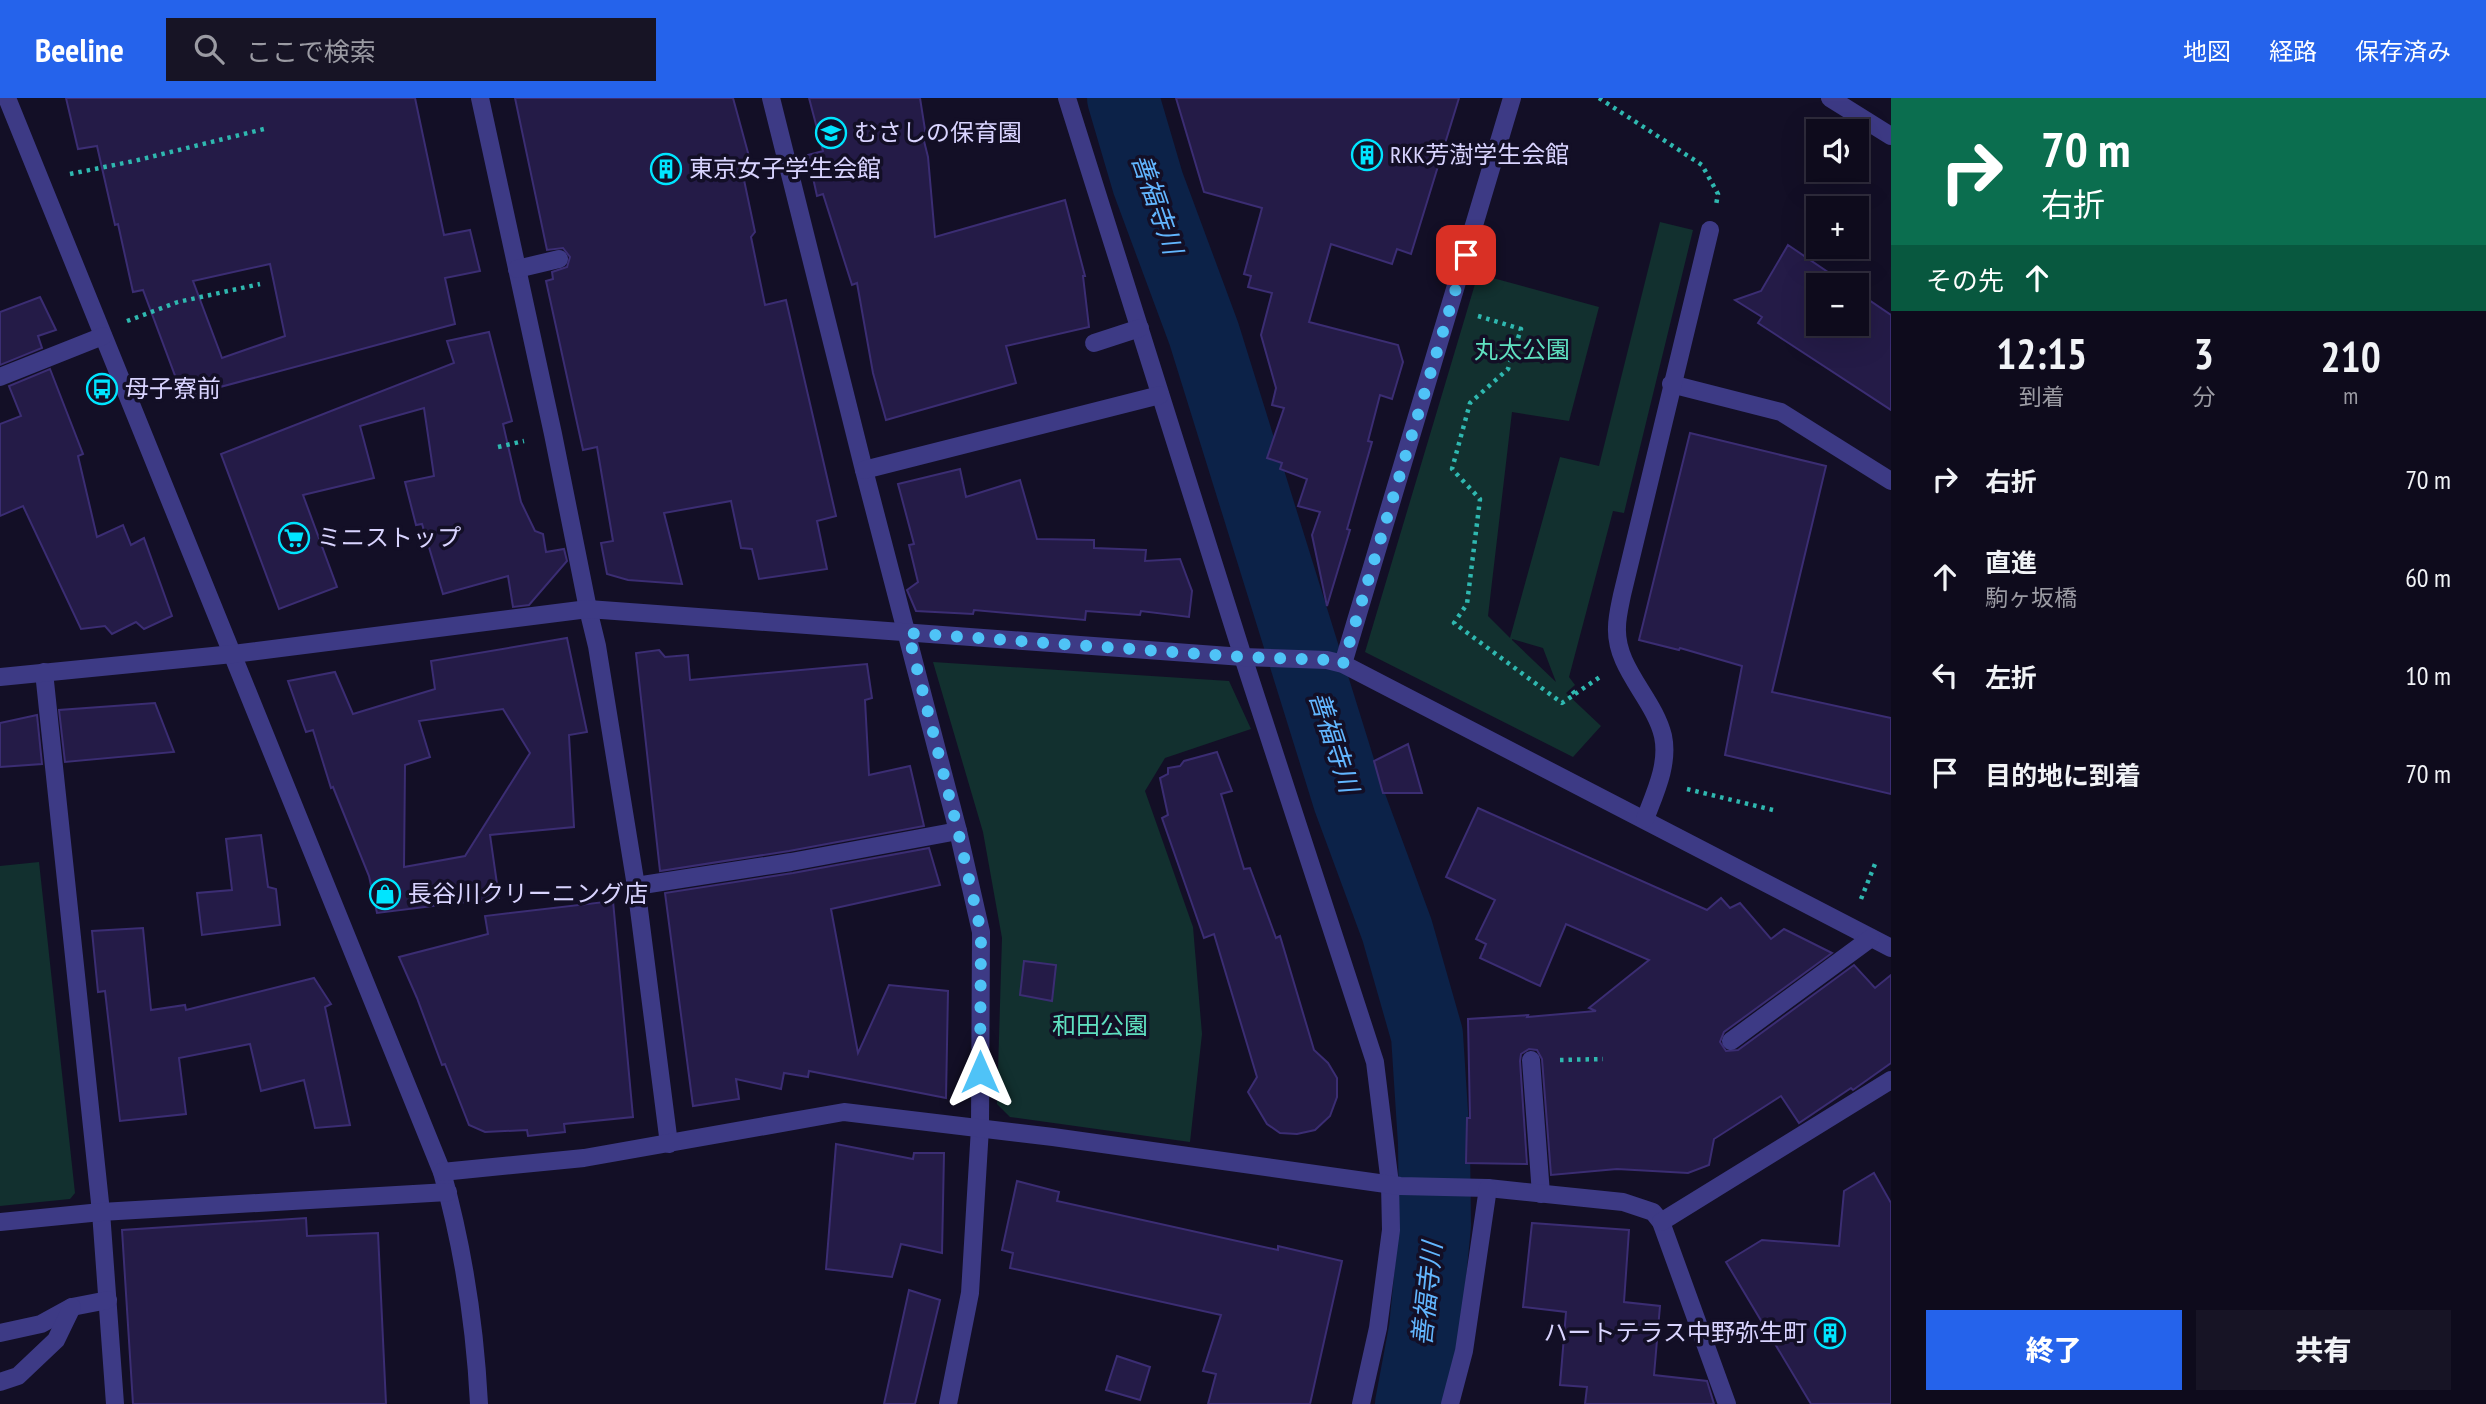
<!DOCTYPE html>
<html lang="ja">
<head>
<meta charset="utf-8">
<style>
	:root { --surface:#0e0b1c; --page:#171425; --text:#f1f3f6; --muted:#9b9ba3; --line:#2e2b3b; --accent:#2563eb }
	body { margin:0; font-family:"PT Sans Narrow","Noto Sans JP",sans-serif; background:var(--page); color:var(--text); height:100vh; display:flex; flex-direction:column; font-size:26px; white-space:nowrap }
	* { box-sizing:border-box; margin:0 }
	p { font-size:23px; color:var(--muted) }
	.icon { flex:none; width:38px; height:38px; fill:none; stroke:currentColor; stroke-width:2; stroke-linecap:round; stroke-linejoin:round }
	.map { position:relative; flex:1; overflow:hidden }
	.drawer { display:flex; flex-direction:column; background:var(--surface); width:595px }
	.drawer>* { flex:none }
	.guide { background:#0b6e4f; color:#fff; overflow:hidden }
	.buttons { position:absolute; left:1806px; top:21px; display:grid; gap:14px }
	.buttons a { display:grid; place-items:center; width:63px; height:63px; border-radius:0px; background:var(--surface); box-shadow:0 7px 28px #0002,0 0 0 2px var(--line); font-size:35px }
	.pin { position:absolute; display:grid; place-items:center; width:60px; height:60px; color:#fff; margin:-30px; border-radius:14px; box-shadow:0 4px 10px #0006 }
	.me { position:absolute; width:77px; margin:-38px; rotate:0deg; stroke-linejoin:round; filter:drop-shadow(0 0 5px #0008) }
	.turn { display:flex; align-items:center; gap:24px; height:147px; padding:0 35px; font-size:32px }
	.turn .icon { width:91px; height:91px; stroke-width:2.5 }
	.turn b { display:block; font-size:49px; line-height:60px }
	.then { display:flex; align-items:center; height:66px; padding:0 35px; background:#0003; gap:14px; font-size:26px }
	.eta { display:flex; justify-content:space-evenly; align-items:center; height:119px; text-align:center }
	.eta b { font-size:42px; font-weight:800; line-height:49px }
	.button { display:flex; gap:14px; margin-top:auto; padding:14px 35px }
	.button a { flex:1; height:80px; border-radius:0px; background:var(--accent); color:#fff; font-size:28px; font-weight:800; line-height:80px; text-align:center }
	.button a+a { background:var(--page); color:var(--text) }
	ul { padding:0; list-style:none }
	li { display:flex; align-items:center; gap:21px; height:98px; padding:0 35px }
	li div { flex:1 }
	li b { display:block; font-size:26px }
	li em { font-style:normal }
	header { display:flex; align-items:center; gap:42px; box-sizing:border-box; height:98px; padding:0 35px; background:var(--accent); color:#fff }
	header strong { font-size:33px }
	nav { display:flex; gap:38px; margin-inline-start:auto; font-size:24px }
	.search { width:490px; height:63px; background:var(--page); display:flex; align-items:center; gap:18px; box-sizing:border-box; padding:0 24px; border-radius:0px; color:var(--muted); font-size:26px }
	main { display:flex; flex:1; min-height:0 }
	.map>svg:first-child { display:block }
	.green { fill:#12302f; fill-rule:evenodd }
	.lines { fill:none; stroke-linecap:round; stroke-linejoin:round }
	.river { stroke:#0c2248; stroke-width:72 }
	.building { fill:#241b47; stroke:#3b2d73; stroke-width:2; fill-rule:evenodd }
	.path { stroke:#2fb8b0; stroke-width:4.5; stroke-dasharray:3.5 5; stroke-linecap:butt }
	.minor { stroke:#3d3a85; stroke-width:18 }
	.route { stroke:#4fc3f7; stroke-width:12; stroke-dasharray:0 21.6 }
	.labels { text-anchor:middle; stroke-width:7; stroke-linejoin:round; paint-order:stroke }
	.poi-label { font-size:24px; fill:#d9d4ff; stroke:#130f26; text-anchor:start }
	.park-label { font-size:24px; fill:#5fe0c0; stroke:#130f26 }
	.water-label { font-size:26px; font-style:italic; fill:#62b6ff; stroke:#130f26 }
</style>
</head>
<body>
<header>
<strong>Beeline</strong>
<div class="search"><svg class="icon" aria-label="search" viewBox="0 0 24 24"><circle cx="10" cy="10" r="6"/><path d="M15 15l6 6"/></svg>ここで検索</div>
<nav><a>地図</a><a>経路</a><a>保存済み</a></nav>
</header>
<main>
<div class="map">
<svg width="1891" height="1306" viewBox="0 0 1891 1306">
	<rect width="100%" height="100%" fill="#130f26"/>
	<g class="green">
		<path d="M1660 124 1693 132 1624 415 1613 413 1569 579 1575 587 1566 595 1601 628 1573 659 1365 554 1478 176 1599 209 1569 323 1512 314 1488 518 1510 540 1560 359 1599 368ZM1512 541 1543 550 1556 584 1512 542Z"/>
		<path d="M933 564 1229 583 1251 631 1165 660 1145 693 1193 829 1202 936 1190 1044 1010 1019 997 1006 1002 840 983 734Z"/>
		<path d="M39 764 75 1095 70 1101 0 1108V768Z"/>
	</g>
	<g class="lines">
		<path class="river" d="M1123 0 1148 85 1204 236 1349 702 1397 832 1427 937 1434 1045 1435 1127 1425 1231 1411 1306"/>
	</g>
	<g class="building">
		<path d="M66 0H415L444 137 470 132 480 173 445 180 455 226 183 299 143 192 133 194 118 126 115 127 97 48 78 51ZM270 166 285 238 222 260 193 183Z"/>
		<path d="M515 0H733L750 62 740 63 755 134 751 139 765 207 786 202 836 418 817 423 827 471 759 481 752 451 741 450 731 403 664 415 682 486 628 482 607 476 601 445 613 443 597 349 583 352 546 183 553 181 552 174 567 169 570 159 563 150 547 152Z"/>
		<path d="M809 0H920L926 38 923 39 928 59 935 139 1065 102 1085 178H1083L1089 229 1006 248 1016 285 886 322 873 275 857 185 852 187 823 96 817 98 808 57 823 53Z"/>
		<path d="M1176 0H1459L1411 156 1397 151 1392 166 1331 146 1309 224 1398 247 1403 264 1392 301 1380 297 1368 343 1372 344 1347 431 1350 432 1327 508 1312 437 1320 414 1298 408 1307 381 1280 371 1282 365 1267 360 1284 310 1272 307 1276 290 1261 237 1272 195 1248 189 1251 178 1244 176 1262 110 1204 94Z"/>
		<path d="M1788 147 1847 187H1818V226H1857V194L1891 217V312L1758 225 1762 219 1735 202 1761 193Z"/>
		<path d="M40 199 56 232 38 238 42 250 0 267V214Z"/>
		<path d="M489 234 512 323 503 326 521 404 535 433 543 436 546 454 564 451 567 463 529 507 513 509 508 478 443 496 422 426 416 427 405 384 434 378 424 310 360 328 374 380 303 397 337 489 279 511 221 356 454 265 447 243Z"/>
		<path d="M50 271 83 356 78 358 97 439 123 427 131 447 144 440 172 518 144 531 136 524 112 536 105 528 81 531 23 408 0 418V326L21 318 9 288Z"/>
		<path d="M1690 335 1826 368 1772 594 1891 620V696L1725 657 1742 568 1680 550 1679 552 1639 542Z"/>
		<path d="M960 371 966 399 1020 382 1037 441 1094 442V450L1146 452 1145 463 1180 461 1192 493 1189 519 1141 513 1140 517 1086 513 1085 522 974 512 973 516 916 513 907 492 918 484 909 447 914 446 898 386Z"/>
		<path d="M567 540 587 634 569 637 574 729 490 737 499 800 377 815 369 778 333 689 331 690 313 632 306 634 288 583 335 574 353 616 435 591 431 563ZM503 611 530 655 465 758 404 769 405 667 430 659 419 623Z"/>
		<path d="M659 552 665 559 688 557 690 582 867 566 872 600 865 602 869 677 910 668 924 728 789 753 660 773 636 555Z"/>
		<path d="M155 605 174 654 65 664 59 612Z"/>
		<path d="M37 617 42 666 0 669V625Z"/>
		<path d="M1408 646 1422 695H1383L1374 663Z"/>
		<path d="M1217 654 1232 693 1221 696 1244 771 1250 770 1276 840 1280 838 1314 952 1328 965 1337 980V999L1330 1018 1315 1032 1297 1036 1280 1035 1267 1026 1248 994 1257 979 1214 836 1204 840 1162 720 1168 717 1160 680 1168 676V670L1180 668 1184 663Z"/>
		<path d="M1478 710 1707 812 1721 800 1730 810 1740 805 1771 841 1784 831 1832 855 1724 934 1720 944 1726 953 1738 952 1854 867 1875 890 1891 877V965L1853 992 1851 990 1799 1025 1781 998 1714 1041 1709 1067 1688 1075 1617 1071 1551 1077 1542 961 1537 952 1529 951 1521 956 1520 963 1527 1066 1466 1065 1467 1020H1470L1468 921 1528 917 1527 919 1596 913 1589 910 1649 862 1566 826 1540 888 1480 860 1486 846 1476 841 1495 802 1446 779Z"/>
		<path d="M261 737 268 789 276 791 280 827 202 837 197 795 232 792 226 741Z"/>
		<path d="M929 750 940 787 831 811 858 955 889 887 948 893 946 1000 809 973 808 979 784 975 781 991 736 981 739 1001 693 1008 665 795 793 775Z"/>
		<path d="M613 803 633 1019 564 1026 565 1034 528 1038 527 1032 485 1034 469 1027 445 966 442 967 417 900 399 859 488 836 485 818Z"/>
		<path d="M143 830 151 912 185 907 186 912 314 880 331 906 325 909 350 1027 315 1030 304 982 261 993 250 946 179 960 186 1016 120 1023 105 893 98 894 92 833Z"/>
		<path d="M1024 863 1056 867 1052 903 1020 897Z"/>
		<path d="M836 1046 913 1061 914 1055H944L942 1155 901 1146 892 1179 826 1171Z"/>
		<path d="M1874 1075 1891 1105V1306H1811L1726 1164 1762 1142 1839 1148 1844 1093Z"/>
		<path d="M1017 1083 1059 1094 1057 1103 1278 1152V1148L1342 1163 1310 1306H1208L1216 1276 1203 1273 1221 1217 1010 1170 1013 1155 1002 1152Z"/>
		<path d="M306 1120 307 1138 378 1135 386 1306H133L122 1132Z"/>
		<path d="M1532 1125 1629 1132 1624 1204 1660 1208 1654 1277 1707 1283 1714 1306H1585L1587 1289 1560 1287 1566 1214 1523 1209Z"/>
		<path d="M909 1192 940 1202 915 1306H884Z"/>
		<path d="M1117 1258 1150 1269 1140 1302 1106 1292Z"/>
	</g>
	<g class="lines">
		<g class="path">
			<path d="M1599 0 1702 67 1718 96 1716 107"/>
			<path d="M70 76 134 63 264 31"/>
			<path d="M1478 218 1521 231 1508 271 1470 305 1452 371 1480 401 1467 506 1454 525 1562 605 1575 596 1571 591"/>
			<path d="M127 223 178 204 260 186"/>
			<path d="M498 349 524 343"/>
			<path d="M1575 596 1600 579"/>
			<path d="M1687 691 1773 712"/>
			<path d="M1861 801 1875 766"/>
			<path d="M1560 962 1603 961"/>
		</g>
		<g class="minor">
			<path d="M7 0 442 1074C463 1149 475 1227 479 1306"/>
			<path d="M480 0 553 336 588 511 597 548 636 788 669 1046"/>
			<path d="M771 0 864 372 958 733 981 834 980 1030 970 1195 948 1306"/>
			<path d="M1067 0 1243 559 1375 964 1390 1086 1391 1132 1378 1230 1361 1306"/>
			<path d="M1830 0 1891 38"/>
			<path d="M517 171 559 161"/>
			<path d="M1094 245 1140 230"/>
			<path d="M0 279 103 238"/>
			<path d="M1671 286 1781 314 1891 383"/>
			<path d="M864 372 1160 297"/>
			<path d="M1343 566 1512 0"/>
			<path d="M44 574 101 1114 115 1306"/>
			<path d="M0 579 233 556 588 511 1243 559 1327 562 1343 566 1891 850"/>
			<path d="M1645 721C1655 695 1669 666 1663 638 1654 600 1615 570 1617 529 1617 519 1620 507 1622 497L1710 132"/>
			<path d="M636 788 791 764 958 733"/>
			<path d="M1731 943 1871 840"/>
			<path d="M1531 962 1541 1096"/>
			<path d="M442 1074 584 1060 844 1014 1053 1039 1400 1088 1488 1090 1623 1104 1653 1114 1661 1124 1727 1306"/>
			<path d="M0 1124 101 1114 448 1094"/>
			<path d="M1661 1124 1891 982"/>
			<path d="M0 1235 41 1226 72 1209 108 1202"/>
			<path d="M0 1284 18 1278 56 1242 72 1209"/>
			<path d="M1450 1306 1464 1253 1488 1090"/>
		</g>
	</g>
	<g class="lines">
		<path class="route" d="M980 974 981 834 958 733 908 535 1243 559 1327 562 1343 566 1466 157"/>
	</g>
	<defs>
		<g id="school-ring" transform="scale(1.575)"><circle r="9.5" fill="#130f26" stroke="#00e5ff" stroke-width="1.5"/><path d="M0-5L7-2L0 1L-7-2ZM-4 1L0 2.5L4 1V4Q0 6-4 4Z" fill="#00e5ff"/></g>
		<g id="building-ring" transform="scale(1.575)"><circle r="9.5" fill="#130f26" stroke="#00e5ff" stroke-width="1.5"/><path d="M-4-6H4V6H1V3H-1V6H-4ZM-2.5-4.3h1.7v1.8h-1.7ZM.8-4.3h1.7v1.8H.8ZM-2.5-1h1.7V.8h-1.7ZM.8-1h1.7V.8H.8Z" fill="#00e5ff"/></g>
		<g id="bus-ring" transform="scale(1.575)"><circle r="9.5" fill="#130f26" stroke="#00e5ff" stroke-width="1.5"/><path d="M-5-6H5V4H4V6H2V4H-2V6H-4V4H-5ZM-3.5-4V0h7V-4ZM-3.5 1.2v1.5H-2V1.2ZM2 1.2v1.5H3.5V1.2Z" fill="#00e5ff"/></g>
		<g id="supermarket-ring" transform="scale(1.575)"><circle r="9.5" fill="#130f26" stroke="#00e5ff" stroke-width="1.5"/><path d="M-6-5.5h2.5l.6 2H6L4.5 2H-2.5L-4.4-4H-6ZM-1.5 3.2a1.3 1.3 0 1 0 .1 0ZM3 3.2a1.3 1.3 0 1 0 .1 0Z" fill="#00e5ff"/></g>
		<g id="shop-ring" transform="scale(1.575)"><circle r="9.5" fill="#130f26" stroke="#00e5ff" stroke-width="1.5"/><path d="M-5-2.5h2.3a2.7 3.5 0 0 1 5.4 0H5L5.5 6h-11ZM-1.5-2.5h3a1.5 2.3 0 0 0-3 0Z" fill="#00e5ff"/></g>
	</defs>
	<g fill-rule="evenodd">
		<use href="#school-ring" x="831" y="35"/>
		<use href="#building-ring" x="1367" y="57"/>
		<use href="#building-ring" x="666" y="71"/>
		<use href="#bus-ring" x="102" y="291"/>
		<use href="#supermarket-ring" x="294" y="440"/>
		<use href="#shop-ring" x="385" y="796"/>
		<use href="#building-ring" x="1830" y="1235"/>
	</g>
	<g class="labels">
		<g class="poi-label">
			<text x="854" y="43">むさしの保育園</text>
			<text x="1390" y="65">RKK芳澍学生会館</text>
			<text x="689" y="79">東京女子学生会館</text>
			<text x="125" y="299">母子寮前</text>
			<text x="317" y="448">ミニストップ</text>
			<text x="408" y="804">長谷川クリーニング店</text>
			<text x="1807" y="1243" text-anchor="end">ハートテラス中野弥生町</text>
		</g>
		<g class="park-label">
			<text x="1522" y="260">丸太公園</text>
			<text x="1100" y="936">和田公園</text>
		</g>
		<g class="water-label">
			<text transform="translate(1157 106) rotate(71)" y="9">善福寺川</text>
			<text transform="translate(1334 644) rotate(72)" y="9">善福寺川</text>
			<text transform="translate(1427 1196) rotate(-84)" y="9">善福寺川</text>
		</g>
	</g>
</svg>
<div class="buttons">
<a><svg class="icon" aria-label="sound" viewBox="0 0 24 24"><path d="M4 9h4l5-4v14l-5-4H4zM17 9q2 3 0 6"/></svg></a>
<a>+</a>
<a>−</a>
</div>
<div class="pin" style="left:1466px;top:157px;background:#d93025"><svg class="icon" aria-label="arrive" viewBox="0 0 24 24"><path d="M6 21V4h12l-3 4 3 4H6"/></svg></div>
<svg class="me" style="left:980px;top:974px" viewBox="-20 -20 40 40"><path d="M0-17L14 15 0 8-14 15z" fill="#4fc3f7" stroke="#fff" stroke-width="4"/></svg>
</div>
<section class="drawer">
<div class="guide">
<div class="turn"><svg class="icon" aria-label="right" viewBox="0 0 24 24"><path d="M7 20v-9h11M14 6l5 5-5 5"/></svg><div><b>70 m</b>右折</div></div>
<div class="then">その先<svg class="icon" aria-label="ahead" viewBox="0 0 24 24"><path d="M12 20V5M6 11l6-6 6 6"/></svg></div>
</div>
<div class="eta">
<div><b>12:15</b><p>到着</p></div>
<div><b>3</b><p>分</p></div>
<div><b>210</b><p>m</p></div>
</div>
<ul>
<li><svg class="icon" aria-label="right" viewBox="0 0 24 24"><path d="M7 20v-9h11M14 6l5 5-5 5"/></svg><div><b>右折</b></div><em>70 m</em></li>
<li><svg class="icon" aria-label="ahead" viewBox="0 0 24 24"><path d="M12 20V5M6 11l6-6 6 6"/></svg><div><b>直進</b><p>駒ヶ坂橋</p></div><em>60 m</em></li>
<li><svg class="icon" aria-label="left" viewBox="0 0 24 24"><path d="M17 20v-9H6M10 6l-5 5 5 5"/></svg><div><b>左折</b></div><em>10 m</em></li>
<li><svg class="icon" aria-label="arrive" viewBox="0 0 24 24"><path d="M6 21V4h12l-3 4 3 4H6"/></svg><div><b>目的地に到着</b></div><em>70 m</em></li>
</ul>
<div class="button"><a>終了</a><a>共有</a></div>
</section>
</main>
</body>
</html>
